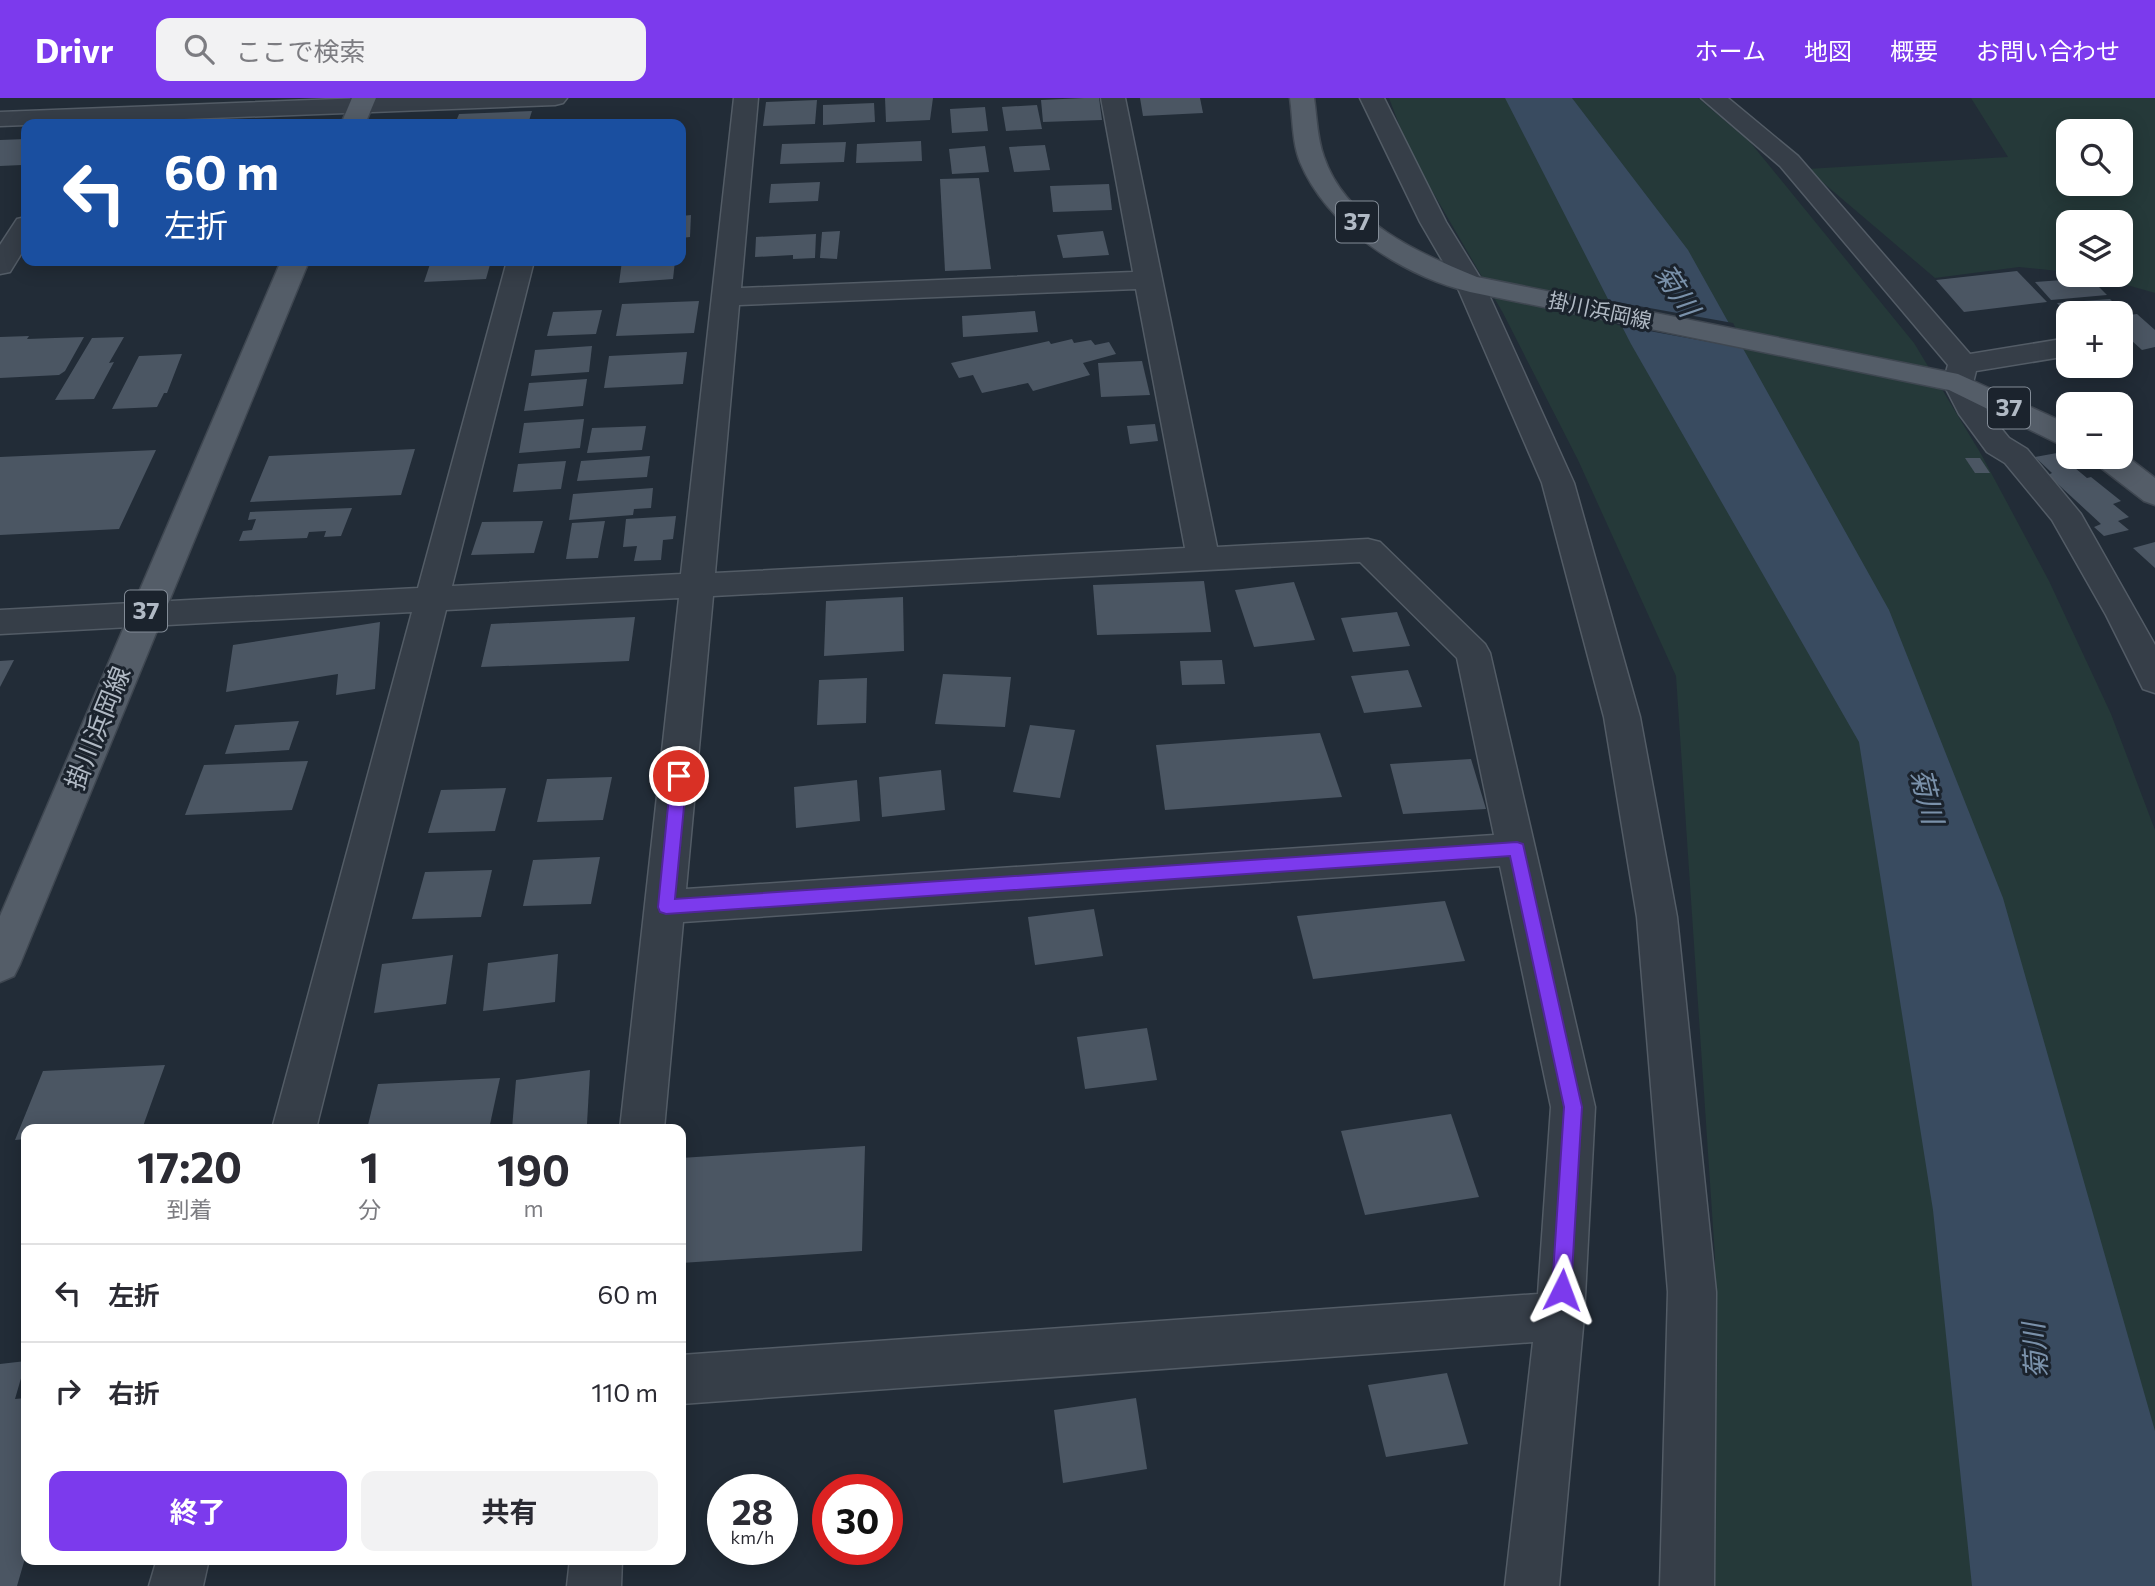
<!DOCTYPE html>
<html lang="ja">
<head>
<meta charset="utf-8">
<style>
	:root { --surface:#fff; --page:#f2f2f3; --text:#2b2b33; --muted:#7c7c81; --line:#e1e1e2; --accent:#7c3aed }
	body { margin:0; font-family:Commissioner,"Noto Sans JP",sans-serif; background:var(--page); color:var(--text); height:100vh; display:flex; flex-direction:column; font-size:26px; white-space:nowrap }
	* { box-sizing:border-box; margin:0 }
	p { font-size:23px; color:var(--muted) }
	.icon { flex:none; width:38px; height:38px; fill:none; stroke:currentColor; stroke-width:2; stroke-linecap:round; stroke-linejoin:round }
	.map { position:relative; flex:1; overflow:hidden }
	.details { position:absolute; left:21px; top:1026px; width:665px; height:441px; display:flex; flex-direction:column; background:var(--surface); border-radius:14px; box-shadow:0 4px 18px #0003 }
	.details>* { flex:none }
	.top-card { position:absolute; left:21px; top:21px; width:665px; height:147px; border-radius:14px; box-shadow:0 4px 18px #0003; background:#1a4fa0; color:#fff; overflow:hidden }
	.tools { position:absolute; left:2056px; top:21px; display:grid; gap:14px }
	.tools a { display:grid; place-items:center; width:77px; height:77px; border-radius:14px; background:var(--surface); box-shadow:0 4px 18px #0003; font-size:35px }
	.speed { position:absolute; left:707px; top:1376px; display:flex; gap:14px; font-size:35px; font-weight:700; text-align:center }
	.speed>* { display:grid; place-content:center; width:91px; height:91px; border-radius:50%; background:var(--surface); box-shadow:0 4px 18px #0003; line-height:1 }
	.speed small { font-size:18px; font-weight:400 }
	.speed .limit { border:10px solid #d22; background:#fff; color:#111 }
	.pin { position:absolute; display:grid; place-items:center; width:60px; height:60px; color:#fff; margin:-30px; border:4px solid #fff; border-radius:50%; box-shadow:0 2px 7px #0007 }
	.me { position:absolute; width:77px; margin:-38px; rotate:3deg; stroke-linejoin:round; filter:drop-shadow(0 0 5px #0008) }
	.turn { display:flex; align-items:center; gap:24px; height:147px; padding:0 28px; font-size:32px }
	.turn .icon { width:91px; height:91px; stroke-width:2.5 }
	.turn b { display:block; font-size:49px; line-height:60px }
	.eta { display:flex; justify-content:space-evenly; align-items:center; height:119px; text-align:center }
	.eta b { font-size:42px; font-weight:700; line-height:49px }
	.action { display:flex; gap:14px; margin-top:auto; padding:14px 28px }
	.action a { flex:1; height:80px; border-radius:14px; background:var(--accent); color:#fff; font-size:28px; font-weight:700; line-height:80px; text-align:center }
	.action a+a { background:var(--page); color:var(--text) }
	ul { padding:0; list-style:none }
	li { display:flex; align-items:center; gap:21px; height:98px; padding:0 28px; border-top:2px solid var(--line) }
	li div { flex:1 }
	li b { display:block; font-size:26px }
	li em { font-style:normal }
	header { display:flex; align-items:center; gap:42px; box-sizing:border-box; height:98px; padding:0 35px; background:var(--accent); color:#fff }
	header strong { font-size:33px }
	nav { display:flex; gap:38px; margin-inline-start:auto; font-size:24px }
	.search { width:490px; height:63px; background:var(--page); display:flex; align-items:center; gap:18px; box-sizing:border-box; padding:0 24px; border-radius:14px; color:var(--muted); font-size:26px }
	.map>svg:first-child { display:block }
	.green { fill:#253939; fill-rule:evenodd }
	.water { fill:#394b60 }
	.pier { fill:#222c37 }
	.building { fill:#4b5663 }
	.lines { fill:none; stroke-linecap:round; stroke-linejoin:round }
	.street-casing { stroke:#535c66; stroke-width:3 }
	.primary-casing { stroke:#3f4751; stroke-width:3 }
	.street { fill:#363e48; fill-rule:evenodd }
	.primary { fill:#545d68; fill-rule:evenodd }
	.route { fill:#7c3aed; stroke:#51269a; stroke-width:2 }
	.labels { text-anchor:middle; stroke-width:6; stroke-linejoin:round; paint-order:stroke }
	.far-street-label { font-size:21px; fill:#b0b9c4; stroke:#1b232d }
	.shield { fill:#1b232d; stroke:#838c97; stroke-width:2 }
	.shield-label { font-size:24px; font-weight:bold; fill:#b0b9c4 }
	.street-label { font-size:26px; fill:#b0b9c4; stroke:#1b232d }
	.water-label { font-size:28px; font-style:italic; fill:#7a91aa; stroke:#1b232d }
</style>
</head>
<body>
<header>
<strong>Drivr</strong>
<div class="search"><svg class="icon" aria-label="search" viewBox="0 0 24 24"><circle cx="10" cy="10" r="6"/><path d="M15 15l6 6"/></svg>ここで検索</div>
<nav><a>ホーム</a><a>地図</a><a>概要</a><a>お問い合わせ</a></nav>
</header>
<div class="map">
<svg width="2155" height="1488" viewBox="0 0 2155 1488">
	<rect width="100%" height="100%" fill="#222c37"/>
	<g class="green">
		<path d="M1389 0H1698L1750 44 1914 245 1981 356 2049 483 2111 616 2155 732V1488H1708L1715 1159 1676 578 1578 362 1503 215 1409 53Z"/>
		<path d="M1971 0H2155V195L2092 177H2121V124H2068V174L2019 169 1935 180 1807 71 2008 59ZM2068 33H2121V86H2068Z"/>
	</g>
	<path class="water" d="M1505 0H1572L1688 152 1889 512 2003 800 2155 1333V1488H1972L1933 1112 1859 644 1631 246Z"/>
	<path class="pier" d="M1605 202 1733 225 1747 251 1617 227Z"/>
	<g class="building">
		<path d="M885 0H933L930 22 886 24Z"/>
		<path d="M1084 0H1099L1102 22 1043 24 1041 2Z"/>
		<path d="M1140 0H1200L1203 15 1143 18Z"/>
		<path d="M817 2 815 26 763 28 766 4Z"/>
		<path d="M874 5 875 24 823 27V7Z"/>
		<path d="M1037 7 1042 31 1006 33 1002 9Z"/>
		<path d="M985 9 988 33 952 35 950 11Z"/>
		<path d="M532 13 528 26H455L459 16Z"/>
		<path d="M26 41V61L22 67 0 68V42Z"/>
		<path d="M921 43 922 63 856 65 857 46Z"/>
		<path d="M846 44 844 64 780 66 782 46Z"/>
		<path d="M1045 47 1050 72 1014 74 1009 49Z"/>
		<path d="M985 48 989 74 952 76 949 51Z"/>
		<path d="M979 80 991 171 945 173 940 81Z"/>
		<path d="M820 84 818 103 769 105 771 86Z"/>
		<path d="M1109 86 1112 112 1053 114 1050 88Z"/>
		<path d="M691 117 690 139 681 140V118Z"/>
		<path d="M840 133 837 161 820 160 822 134Z"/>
		<path d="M1103 133 1109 157 1063 160 1057 137Z"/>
		<path d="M816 136 815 160 793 161V157L755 159 756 139Z"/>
		<path d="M431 163H491L486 181 424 184Z"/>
		<path d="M622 163H675L673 181 619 185Z"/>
		<path d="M2017 173 2047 204 1964 214 1936 182Z"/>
		<path d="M2090 180 2107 197 2051 202 2035 184Z"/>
		<path d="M2110 201 2123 214 2068 215V218L2057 205Z"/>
		<path d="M699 203 694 235 616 238 622 206Z"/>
		<path d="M602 212 596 236 547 238 553 214Z"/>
		<path d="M1035 213 1038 234 963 239 962 218Z"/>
		<path d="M2137 216 2155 232V249L2142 252 2121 233V218Z"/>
		<path d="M29 238 27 241 84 239 65 273 59 277 0 280V239Z"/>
		<path d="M124 239 109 265 114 264 94 301 55 302 92 240Z"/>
		<path d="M1072 241 1074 245 1091 242 1095 247 1109 244 1116 256 1083 265 1090 277 1033 293 1028 285 982 295 973 277 959 280 951 265 1049 243 1051 246Z"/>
		<path d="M592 248 589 274 531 278 535 252Z"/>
		<path d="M687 254 683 286 604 290 609 258Z"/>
		<path d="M182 256 167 295H164L157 309 112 311 139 258Z"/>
		<path d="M1142 263 1150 297 1101 299 1098 265Z"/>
		<path d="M587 281 583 308 524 313 529 285Z"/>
		<path d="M584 321 580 350 519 355 524 325Z"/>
		<path d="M1155 326 1158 343 1130 346 1127 328Z"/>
		<path d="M646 328 642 352 587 355 592 330Z"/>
		<path d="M415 351 401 397 250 404 269 358Z"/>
		<path d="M156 352 119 431 0 437V359Z"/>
		<path d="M2057 355 2087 380 2091 379 2121 403 2113 406 2129 419 2118 423 2129 432 2104 438 2094 429 2101 426 2048 377 2052 375 2035 359Z"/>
		<path d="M650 358 647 379 577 383 581 363Z"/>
		<path d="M1965 360H1980L1990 375H1975Z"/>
		<path d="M566 363 561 391 513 394 518 366Z"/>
		<path d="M653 390 651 410 634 411 633 417 569 422 573 396Z"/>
		<path d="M352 410 341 438 324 439 326 433 309 434 307 440 239 443 243 433 252 432 256 421 248 422 250 414Z"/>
		<path d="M676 418 673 441 663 442 661 462 634 463 637 448 623 449 626 421Z"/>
		<path d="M543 423 534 455 471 457 482 424Z"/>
		<path d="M605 423 598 460 566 461 572 425Z"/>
		<path d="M2155 444V470L2133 450Z"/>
		<path d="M1204 483 1211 534 1097 537 1093 487Z"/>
		<path d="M1294 484 1315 542 1254 549 1235 492Z"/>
		<path d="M903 499 904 553 824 558 826 503Z"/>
		<path d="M1397 514 1410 548 1353 554 1341 520Z"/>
		<path d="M635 519 629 563 481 569 491 526Z"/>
		<path d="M380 524 375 591 336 597 338 576 226 594 233 547Z"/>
		<path d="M14 562 0 589V563Z"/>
		<path d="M1222 562 1225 586 1182 587 1180 563Z"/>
		<path d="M1408 572 1422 609 1364 615 1351 578Z"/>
		<path d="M943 576 1011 579 1005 629 935 626Z"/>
		<path d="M867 580 866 625 817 627 819 582Z"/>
		<path d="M299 623 289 652 225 656 235 627Z"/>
		<path d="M1030 627 1075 632 1060 700 1013 694Z"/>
		<path d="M1320 635 1342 699 1165 712 1156 647Z"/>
		<path d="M1471 661 1486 711 1403 716 1390 666Z"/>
		<path d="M308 663 292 712 185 717 204 667Z"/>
		<path d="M941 672 945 712 882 719 879 679Z"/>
		<path d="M612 679 603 722 537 724 547 681Z"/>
		<path d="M857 682 860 723 796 730 794 689Z"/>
		<path d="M506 690 495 733 428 735 441 692Z"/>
		<path d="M600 759 591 806 523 808 533 762Z"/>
		<path d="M492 772 481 819 412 821 425 774Z"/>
		<path d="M1445 803 1465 863 1313 881 1297 818Z"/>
		<path d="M1094 811 1103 858 1035 867 1028 819Z"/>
		<path d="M558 856 555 904 483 913 488 865Z"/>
		<path d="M453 857 446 906 374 915 382 866Z"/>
		<path d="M1147 930 1157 982 1085 991 1077 939Z"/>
		<path d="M165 967 142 1031H26V1041L15 1042 43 973Z"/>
		<path d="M590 972 587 1026 552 1031H512L516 982Z"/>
		<path d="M500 980 489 1031H367L378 986Z"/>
		<path d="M1451 1016 1479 1099 1365 1117 1341 1033Z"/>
		<path d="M865 1048 862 1153 681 1165V1060Z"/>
		<path d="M26 1263 15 1301 26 1300V1457L17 1488H0V1266Z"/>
		<path d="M1447 1275 1468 1346 1386 1359 1368 1287Z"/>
		<path d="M1136 1300 1147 1371 1063 1385 1054 1312Z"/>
	</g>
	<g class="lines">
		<g class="street-casing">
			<g id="street">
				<path d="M364 0H567L563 5 555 7 0 28V14Z"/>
				<path d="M734 0H758L741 190 1133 174 1101 0H1125L1217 449 1368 441 1380 444 1485 546 1490 555 1595 1009 1584 1218 1559 1488H1505L1533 1244 681 1306V1257L1538 1196 1551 1009 1500 768 683 824 664 1031H620L679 500 446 512 316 1031H272L412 514 0 536V512L418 490 507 163H534L452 488 681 476ZM1136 191 1185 450 715 475 739 207ZM1360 464 1457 560 1494 737 686 791 713 498Z"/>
				<path d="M1360 0H1384L1446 124 1484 186 1574 385 1640 619 1677 819 1716 1194 1714 1488H1660L1668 1194 1637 819 1604 619 1542 385 1456 186 1420 124Z"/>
				<path d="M1701 0H1728L1798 58 1970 256 2068 240V258L1976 273 1973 285 1987 313 2009 340 2027 351 2081 416 2155 547V595L2143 591 2106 517 2052 422 2005 365 1987 354 1959 316 1943 285 1948 267 1780 68Z"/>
				<path d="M26 119V148L10 174 0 176V147L17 121Z"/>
				<path d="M157 1461H209L203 1488H149Z"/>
				<path d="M570 1461H622L621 1488H567Z"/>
			</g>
		</g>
		<g class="primary-casing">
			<g id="primary">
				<path d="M352 0H376L365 26H341Z"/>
				<path d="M1290 0H1314C1317 20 1317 40 1324 59 1346 124 1419 155 1477 179L1958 276 2068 326V348L2057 345 1949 292 1470 194C1403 178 1327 129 1300 64 1292 44 1293 21 1290 0Z"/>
				<path d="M281 163H309L20 866 14 878 0 884V818Z"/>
				<path d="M2121 354 2155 380V407L2144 403 2096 366 2092 359H2121Z"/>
			</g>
		</g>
		<use href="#street" class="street"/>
		<use href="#primary" class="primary"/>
	</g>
	<path class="route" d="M679 672 687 678 675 801 1517 744 1523 746 1582 1009 1571 1192 1568 1199 1562 1201 1555 1199 1552 1192 1564 1009 1510 758 666 816 660 814 658 809 671 678Z"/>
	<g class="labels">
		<g class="far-street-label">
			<text transform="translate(1600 213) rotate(12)" y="7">掛川浜岡線</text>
		</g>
		<g class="shield">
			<rect x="1336" y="103.5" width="42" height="41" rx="5"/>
			<rect x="1988" y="289.5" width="42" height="41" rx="5"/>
			<rect x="125" y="492.5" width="42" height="41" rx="5"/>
		</g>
		<g class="shield-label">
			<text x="1357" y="132">37</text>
			<text x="2009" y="318">37</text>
			<text x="146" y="521">37</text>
		</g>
		<g class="street-label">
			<text transform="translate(98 630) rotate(-68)" y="9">掛川浜岡線</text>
		</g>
		<g class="water-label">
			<text transform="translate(1677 192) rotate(57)" y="10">菊川</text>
			<text transform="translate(1927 698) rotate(76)" y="10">菊川</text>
			<text transform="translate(2035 1253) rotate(-94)" y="10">菊川</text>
		</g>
	</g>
</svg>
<div class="tools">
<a><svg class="icon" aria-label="search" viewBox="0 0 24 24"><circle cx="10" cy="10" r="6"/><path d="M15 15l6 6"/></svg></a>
<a><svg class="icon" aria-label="layers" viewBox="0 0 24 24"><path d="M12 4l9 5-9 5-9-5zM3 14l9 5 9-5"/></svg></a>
<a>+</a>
<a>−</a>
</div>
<div class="speed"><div>28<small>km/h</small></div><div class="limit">30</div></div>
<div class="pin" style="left:679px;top:678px;background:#d93025"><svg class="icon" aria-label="arrive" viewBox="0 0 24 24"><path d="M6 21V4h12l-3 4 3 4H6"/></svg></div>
<svg class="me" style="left:1562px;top:1192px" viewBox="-20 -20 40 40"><path d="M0-17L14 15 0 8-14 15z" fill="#7c3aed" stroke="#fff" stroke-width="4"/></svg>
<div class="top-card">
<div class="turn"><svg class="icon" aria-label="left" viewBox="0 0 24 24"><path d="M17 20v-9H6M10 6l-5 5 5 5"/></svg><div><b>60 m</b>左折</div></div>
</div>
<section class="details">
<div class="eta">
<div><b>17:20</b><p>到着</p></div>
<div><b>1</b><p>分</p></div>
<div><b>190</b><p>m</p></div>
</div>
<ul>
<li><svg class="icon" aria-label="left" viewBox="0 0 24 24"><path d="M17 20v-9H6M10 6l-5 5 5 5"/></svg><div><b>左折</b></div><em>60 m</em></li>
<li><svg class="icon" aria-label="right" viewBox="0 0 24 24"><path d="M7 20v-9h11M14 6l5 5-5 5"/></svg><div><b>右折</b></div><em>110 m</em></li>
</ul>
<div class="action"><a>終了</a><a>共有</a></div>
</section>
</div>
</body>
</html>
